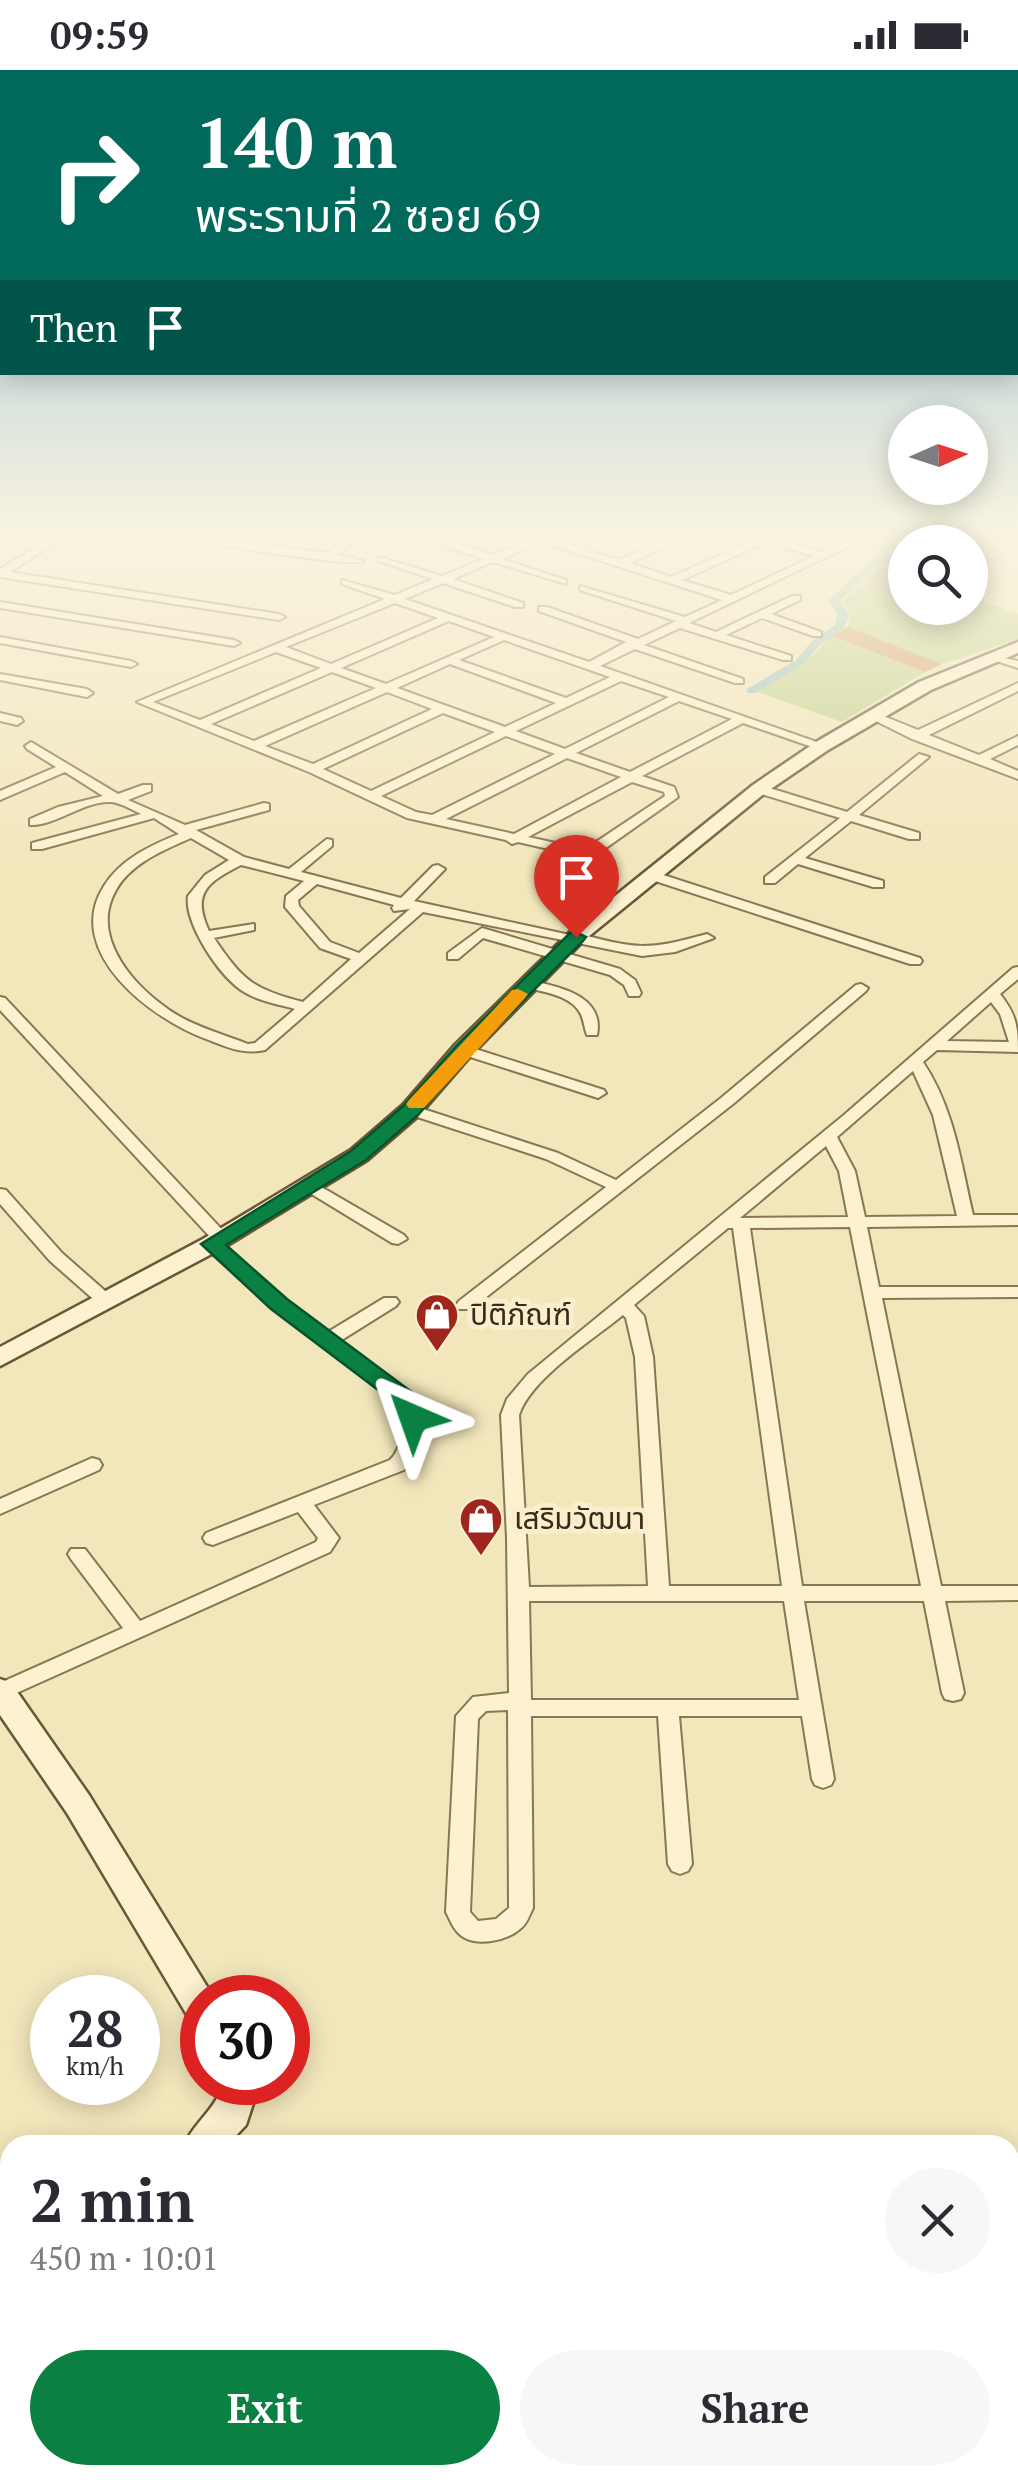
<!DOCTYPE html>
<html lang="en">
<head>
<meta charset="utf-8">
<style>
	:root { --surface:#fff; --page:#f7f7f7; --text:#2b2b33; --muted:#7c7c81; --accent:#0b8043 }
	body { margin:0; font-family:"PT Serif","Noto Sans Thai",serif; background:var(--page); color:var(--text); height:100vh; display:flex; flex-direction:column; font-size:38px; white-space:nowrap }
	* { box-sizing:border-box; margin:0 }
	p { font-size:32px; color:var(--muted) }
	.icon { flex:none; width:55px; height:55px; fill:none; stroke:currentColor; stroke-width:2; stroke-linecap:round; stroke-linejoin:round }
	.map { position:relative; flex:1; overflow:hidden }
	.sheet { position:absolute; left:0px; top:2065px; width:1020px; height:350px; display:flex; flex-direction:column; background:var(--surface); border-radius:30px 30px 0 0; box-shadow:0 5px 25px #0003 }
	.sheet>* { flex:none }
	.banner { position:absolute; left:0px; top:0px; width:1020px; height:305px; box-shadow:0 5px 25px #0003; background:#00695c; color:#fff; overflow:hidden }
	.needle { width:65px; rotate:87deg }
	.buttons { position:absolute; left:888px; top:335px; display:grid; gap:20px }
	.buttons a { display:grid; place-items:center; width:100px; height:100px; border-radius:50%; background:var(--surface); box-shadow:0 5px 25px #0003; font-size:50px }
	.speed { position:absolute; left:30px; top:1905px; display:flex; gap:20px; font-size:50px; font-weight:700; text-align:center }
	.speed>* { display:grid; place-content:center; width:130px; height:130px; border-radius:50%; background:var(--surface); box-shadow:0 5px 25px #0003; line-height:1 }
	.speed small { font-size:25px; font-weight:400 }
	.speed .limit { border:15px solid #d22; background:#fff; color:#111 }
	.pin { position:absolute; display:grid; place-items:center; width:85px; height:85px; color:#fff; margin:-102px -42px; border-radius:50% 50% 50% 0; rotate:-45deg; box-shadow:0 0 10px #0007 }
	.pin .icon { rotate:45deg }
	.me { position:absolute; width:110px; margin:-55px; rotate:317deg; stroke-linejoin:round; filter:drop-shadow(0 0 8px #0008) }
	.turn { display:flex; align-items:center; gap:35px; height:210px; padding:0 30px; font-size:45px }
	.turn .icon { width:130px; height:130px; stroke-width:2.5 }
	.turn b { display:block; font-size:70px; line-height:85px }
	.then { display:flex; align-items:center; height:95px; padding:0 30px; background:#0003; gap:20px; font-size:38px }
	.round { display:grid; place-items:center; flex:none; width:105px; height:105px; border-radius:52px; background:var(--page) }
	.overview { display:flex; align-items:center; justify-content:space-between; height:170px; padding:0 30px }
	h1 { font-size:60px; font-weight:700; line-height:75px }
	.button { display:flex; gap:20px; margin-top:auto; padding:20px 30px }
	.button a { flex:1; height:115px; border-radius:60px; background:var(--accent); color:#fff; font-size:40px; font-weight:700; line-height:115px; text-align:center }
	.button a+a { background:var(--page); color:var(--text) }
	.status { display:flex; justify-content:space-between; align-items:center; height:70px; padding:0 50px; background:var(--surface); direction:ltr }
	.status svg { height:28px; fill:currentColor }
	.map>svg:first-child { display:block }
	.green { fill:#c4d18f }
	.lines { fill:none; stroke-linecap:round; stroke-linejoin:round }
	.canal { fill:#a0c3bb; fill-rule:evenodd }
	.building { fill:#d5a06d }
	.street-casing { stroke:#8b7553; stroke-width:4 }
	.secondary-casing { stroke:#6d5637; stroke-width:5 }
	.street { fill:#fcf2cf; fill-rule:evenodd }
	.secondary { fill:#fcf2cf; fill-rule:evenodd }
	.route { fill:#0b8043; stroke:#07532c; stroke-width:2.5 }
	.slow { fill:#f59e0b }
	.labels { text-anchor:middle; stroke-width:10; stroke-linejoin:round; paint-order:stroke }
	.poi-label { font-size:30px; fill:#392b1a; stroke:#f9efcc; text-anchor:start }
</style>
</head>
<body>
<div class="status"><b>09:59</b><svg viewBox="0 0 49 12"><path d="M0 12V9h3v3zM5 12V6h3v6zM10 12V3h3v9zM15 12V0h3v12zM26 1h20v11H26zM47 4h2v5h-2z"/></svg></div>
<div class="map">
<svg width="1018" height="2415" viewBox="0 0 1018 2415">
	<rect width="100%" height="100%" fill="#f2e6bb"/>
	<g class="green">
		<path d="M882 495 905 504V538H970V527L1018 544V569L942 594 848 557 850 543 842 531Z"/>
		<path d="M832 566 925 602 842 652 755 621 805 593Z"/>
	</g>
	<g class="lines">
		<g class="canal">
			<path d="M943 464H957L938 472H925Z"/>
			<path d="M905 479V486L877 496 840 531 849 544 844 559 820 575 804 594 755 623H747V619L796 590 812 571 835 555 837 544 829 530 869 492Z"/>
		</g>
	</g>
	<path class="building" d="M848 557 942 594 925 602 832 566Z"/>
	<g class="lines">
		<g class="street-casing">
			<g id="street">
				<path d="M57 464H69L10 502 279 544 285 547 279 550 0 507V499Z"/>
				<path d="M164 464H188L326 483 351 464H362L337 485 364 491C349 498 198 471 169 467Z"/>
				<path d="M414 464H428L492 485 532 469 528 466 529 464H536L619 490 654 475 622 464C635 464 646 468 658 470 670 471 681 464 694 464L630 493 671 507 757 469 761 464H781L775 468 823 482 861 464H874L689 553 716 562 792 526H800V530L771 544 821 562V566H813L762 548 726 565 791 586V590H783L680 558 644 575 743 609V613H735L635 579 600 596 828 676 818 679 743 653 642 706 674 717 678 727 603 780 579 786 518 772 512 774 506 770 407 748 309 702 137 632 385 529 342 514V510L395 525 433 509 379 491V487L442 506 483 489ZM542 472 722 530 685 547 580 516V520L676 551 638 569 547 537H539V541L626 572 589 592 405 529 443 513 515 537H523V533L453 509 493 492 566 514V510L502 489ZM767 472 814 486 731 525 682 510ZM395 533 438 548 331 594 286 577ZM449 551 494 567 386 614 341 598ZM504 570 610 607 566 628 459 590ZM276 582 321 598 200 650 153 632ZM450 594 556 633 505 657 397 618ZM332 602 376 618 254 671 211 654ZM621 611 669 627 565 679 516 661ZM387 622 432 639 313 694 265 676ZM679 631 732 649 630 702 576 683ZM443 643 495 662 371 721 323 699ZM506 666 555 684 432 745 416 742 381 726ZM567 688 621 707 514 764 446 749ZM632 712 664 722 665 726 593 774 579 778 528 767Z"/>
				<path d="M0 532 234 570 240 573 234 576 0 538Z"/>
				<path d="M0 567 131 591 137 594 131 597 0 573Z"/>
				<path d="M990 585 1018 591V598L990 589Z"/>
				<path d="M0 604 87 619 93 623 87 627 0 610Z"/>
				<path d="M1018 613V621L929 665 979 685 1018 666V675L990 689 1018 701V709L912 669 866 646 876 643 918 660Z"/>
				<path d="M0 643 21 648 23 651 17 655 0 651Z"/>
				<path d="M31 672 118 724 143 715H151V721L128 730 185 755 264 733 269 734V740L196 760 244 787 289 799 327 769 332 770V776L301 802 401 828 433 796 438 795 445 799 414 831 570 865 576 863C637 879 646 881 707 864L714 868 675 882 642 886 423 842 265 980C243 985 227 977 206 969 152 949 62 882 104 816 121 789 151 775 179 764L154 748 42 779H32V773L141 744C133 740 119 732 110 732 84 731 55 756 30 755V749L58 737 103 726 65 702 0 730V721L56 697 27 679 25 676ZM191 768 229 790 205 805 188 826C184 853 218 904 241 920 257 931 277 934 295 939L255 973 248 974C225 965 199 958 177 945 137 920 88 869 116 820 131 793 164 780 191 768ZM241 795 304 811 286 826 285 837 320 878 351 889 303 932C253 919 243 911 214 868L254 860V854L209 861C191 823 208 812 241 795ZM317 814 394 835 392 838 394 841 410 839 359 883 330 872 299 836 298 830Z"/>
				<path d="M919 684 929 687 859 745 919 763V769H909L851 751 805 788 883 811V817H873L798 794 775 813H765V807L840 748 755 722V716H763L847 742Z"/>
				<path d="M651 801 920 888 922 891 920 894H910L646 808 644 805Z"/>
				<path d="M482 858 620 899 635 910 641 923 639 926H629L624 915 610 905 483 868 458 889H448V883Z"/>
				<path d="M1018 897V909L1000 924C1016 944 1018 956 1018 982L937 980 923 992C954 1038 961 1093 973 1145H1018V1155L867 1157 879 1217H1018V1227L882 1228 941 1516H1018V1530L945 1531 964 1623 961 1629 953 1631 945 1629 942 1623 924 1531H804L834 1709 831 1715 823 1718 815 1715 812 1709 802 1646H679L692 1794 688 1801 680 1804 672 1801 668 1794 658 1646H531L533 1838C529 1846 527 1854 520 1859 508 1870 480 1876 465 1868 455 1863 451 1852 446 1842L456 1646 473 1627 509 1623 507 1468 501 1345 507 1329 528 1304 844 1045 1013 898ZM991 932 1000 944 1009 972 947 971ZM913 1001 933 1045 957 1146 865 1147 855 1101 837 1067ZM826 1076 839 1101 848 1147 740 1148ZM850 1157 921 1516H802L750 1158ZM728 1158H733L782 1516H669L653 1287 644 1246 634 1235ZM623 1245 626 1248 635 1287 648 1516 529 1517 519 1345C531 1308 593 1270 623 1245ZM529 1531H784L799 1630H531ZM508 1640 509 1838 496 1849 478 1851 470 1842 478 1649 486 1641Z"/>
				<path d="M529 910C558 917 605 925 597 965H587C584 958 584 948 579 941 568 924 541 922 524 917V911Z"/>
				<path d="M861 914 868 918 866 921 733 1034 471 1239H459L456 1235 459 1231 606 1117 546 1089 405 1043 403 1040 405 1037H417L558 1083 616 1110 721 1028 856 915Z"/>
				<path d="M0 927 5 928 227 1165 230 1169 222 1174 285 1230 328 1262 384 1228H396L399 1232 396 1236 340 1271 418 1331 422 1348 415 1388 404 1400 314 1435 339 1468 330 1482 1 1630 0 1613 123 1558 71 1489 68 1484 71 1479H85L140 1551 316 1472 318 1468 298 1442 213 1475 206 1473 203 1468 206 1463 390 1390C403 1378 404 1351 400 1334L273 1238 206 1178 203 1174 212 1169 0 940Z"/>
				<path d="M463 975 604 1020 606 1023 598 1028 592 1026 458 983 455 980Z"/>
				<path d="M311 1111 404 1165 407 1169 398 1174 392 1173 305 1120 303 1116Z"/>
				<path d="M0 1119 6 1120 62 1183 112 1227 115 1231 112 1235H100L50 1191 0 1134Z"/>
				<path d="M92 1388 99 1390 102 1395 99 1400 0 1444V1429Z"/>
				<path d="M0 2263 10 2267V2301L0 2297Z"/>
				<path d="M10 2395V2405H36L31 2415H0L2 2405Z"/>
			</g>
		</g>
		<g class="secondary-casing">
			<g id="secondary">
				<path d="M1018 572V583L931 620 828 680 765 723 583 871 471 985 419 1045 367 1090 221 1179 0 1296V1277L203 1169 351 1080 403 1035 455 975 569 863 753 715 816 672 919 612Z"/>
				<path d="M0 1609 11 1613 89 1725 214 1928H202V1954L190 1950 67 1743 0 1645Z"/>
				<path d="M224 2012H260L246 2055 227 2075H184C196 2050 215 2041 224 2012Z"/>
				<path d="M10 2236V2279L0 2283V2240Z"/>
			</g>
		</g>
		<use href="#street" class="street"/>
		<use href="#secondary" class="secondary"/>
	</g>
	<linearGradient id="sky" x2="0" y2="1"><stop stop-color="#8bbad6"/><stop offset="0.58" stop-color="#f9f4e0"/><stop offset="1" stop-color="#f9f4e0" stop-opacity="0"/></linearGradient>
	<rect width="1018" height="802" fill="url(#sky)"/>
	<path class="route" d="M576 862 586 867 583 871 470 984 418 1045 366 1090 226 1175 287 1229 417 1326 426 1348 422 1354H405L398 1335 271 1239 201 1174 351 1081 403 1036 456 976 570 863Z"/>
	<path class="slow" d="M518 919 528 924 525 928 424 1038H409L406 1034 409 1030 512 920Z"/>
	<defs>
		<g id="shop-pin" transform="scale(2.25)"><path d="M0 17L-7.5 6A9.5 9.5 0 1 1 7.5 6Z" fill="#a0261d" stroke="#f9efcc"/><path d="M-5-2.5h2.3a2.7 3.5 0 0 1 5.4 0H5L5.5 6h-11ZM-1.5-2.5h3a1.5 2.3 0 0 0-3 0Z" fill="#fff"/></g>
	</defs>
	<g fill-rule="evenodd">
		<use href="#shop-pin" x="437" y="1245"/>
		<use href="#shop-pin" x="481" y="1449"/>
	</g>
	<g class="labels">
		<g class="poi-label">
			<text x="470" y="1255">ปิติภัณฑ์</text>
			<text x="514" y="1459">เสริมวัฒนา</text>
		</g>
	</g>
</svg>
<div class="buttons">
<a><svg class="needle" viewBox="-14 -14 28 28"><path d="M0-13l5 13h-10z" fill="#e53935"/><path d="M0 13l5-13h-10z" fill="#7c7c81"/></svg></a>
<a><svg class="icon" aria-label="search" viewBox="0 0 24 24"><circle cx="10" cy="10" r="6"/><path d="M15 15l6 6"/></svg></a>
</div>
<div class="speed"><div>28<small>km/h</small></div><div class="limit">30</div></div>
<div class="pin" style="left:576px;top:867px;background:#d93025"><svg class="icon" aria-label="arrive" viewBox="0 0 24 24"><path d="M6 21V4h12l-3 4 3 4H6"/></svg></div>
<svg class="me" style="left:413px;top:1348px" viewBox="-20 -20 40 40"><path d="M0-17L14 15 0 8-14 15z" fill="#0b8043" stroke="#fff" stroke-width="4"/></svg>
<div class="banner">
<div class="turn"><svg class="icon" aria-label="right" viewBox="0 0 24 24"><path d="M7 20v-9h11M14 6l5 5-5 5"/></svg><div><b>140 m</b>พระรามที่ 2 ซอย 69</div></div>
<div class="then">Then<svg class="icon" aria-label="arrive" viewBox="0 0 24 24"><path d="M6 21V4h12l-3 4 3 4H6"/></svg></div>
</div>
<section class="sheet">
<div class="overview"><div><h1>2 min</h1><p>450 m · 10:01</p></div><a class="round"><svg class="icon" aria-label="close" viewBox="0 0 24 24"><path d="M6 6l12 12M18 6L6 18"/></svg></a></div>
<div class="button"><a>Exit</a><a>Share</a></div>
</section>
</div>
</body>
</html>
